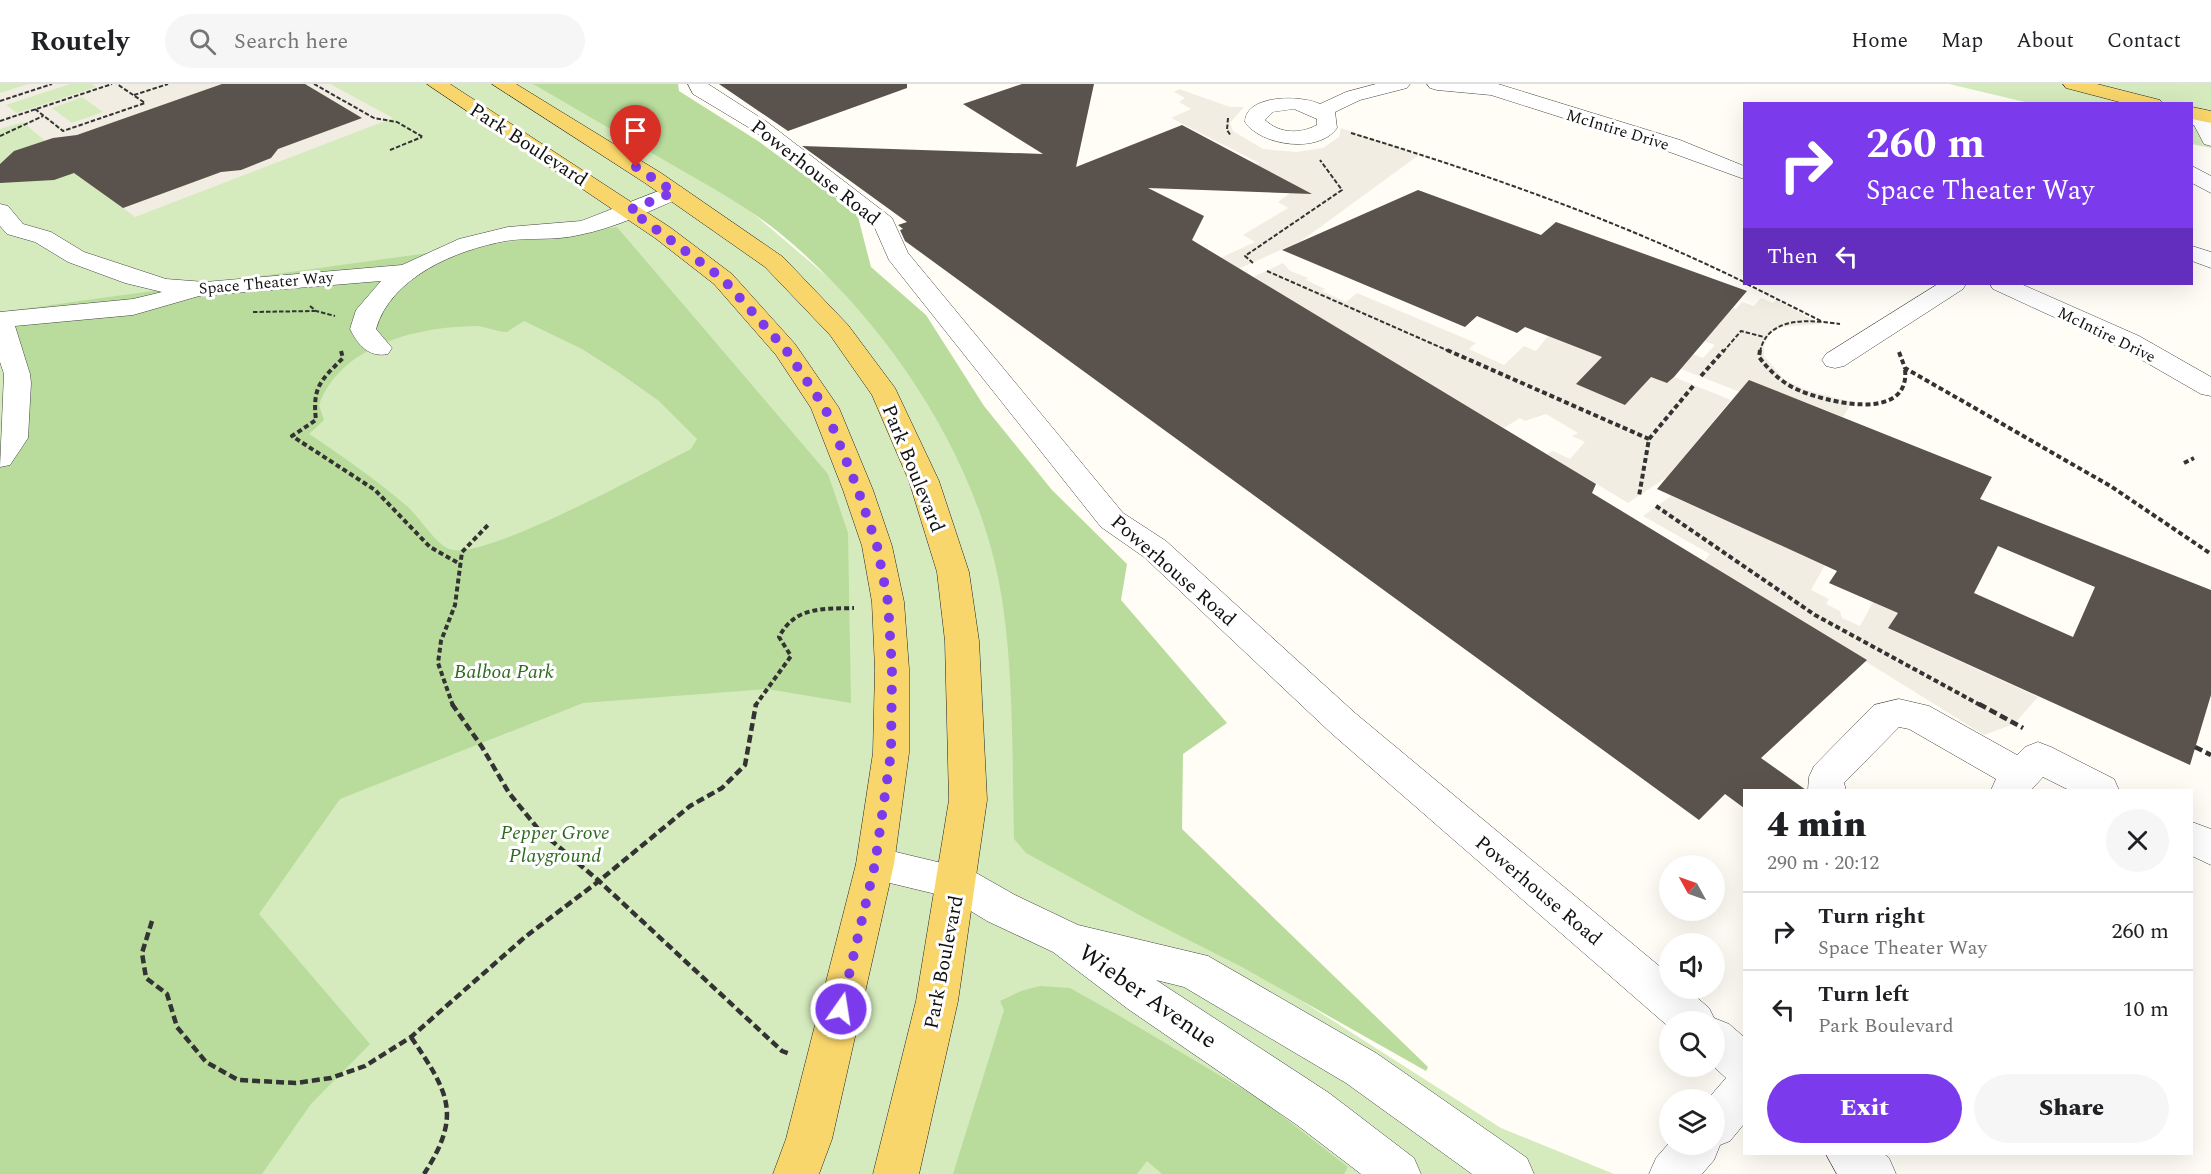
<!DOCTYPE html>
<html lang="en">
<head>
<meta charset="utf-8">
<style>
	:root { --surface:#fff; --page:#f6f6f6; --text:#202124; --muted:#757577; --line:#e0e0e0; --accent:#7c3aed }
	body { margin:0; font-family:Spectral,serif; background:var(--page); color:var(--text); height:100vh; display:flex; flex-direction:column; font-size:22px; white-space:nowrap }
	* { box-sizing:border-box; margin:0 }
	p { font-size:20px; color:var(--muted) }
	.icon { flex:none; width:33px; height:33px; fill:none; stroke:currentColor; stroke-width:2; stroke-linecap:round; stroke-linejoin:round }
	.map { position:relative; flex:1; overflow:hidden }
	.drawer { position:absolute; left:1743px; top:705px; width:450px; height:366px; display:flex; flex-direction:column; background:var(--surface); border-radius:0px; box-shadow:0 6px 24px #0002 }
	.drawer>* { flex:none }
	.top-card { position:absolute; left:1743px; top:18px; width:450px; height:183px; border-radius:0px; box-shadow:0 6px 24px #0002; background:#7c3aed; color:#fff; overflow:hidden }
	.needle { width:39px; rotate:310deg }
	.buttons { position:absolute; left:1659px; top:771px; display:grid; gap:12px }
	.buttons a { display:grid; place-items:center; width:66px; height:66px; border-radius:50%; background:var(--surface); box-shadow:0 6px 24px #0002; font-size:30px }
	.pin { position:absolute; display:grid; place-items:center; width:51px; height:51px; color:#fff; margin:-62px -26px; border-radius:50% 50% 50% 0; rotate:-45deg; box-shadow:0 0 6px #0007 }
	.pin .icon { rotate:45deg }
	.me { position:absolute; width:66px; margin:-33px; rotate:13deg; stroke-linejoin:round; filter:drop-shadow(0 0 4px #0008) }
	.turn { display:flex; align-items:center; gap:21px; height:126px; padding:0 24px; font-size:27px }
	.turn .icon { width:78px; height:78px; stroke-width:2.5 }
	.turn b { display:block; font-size:42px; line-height:51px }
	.then { display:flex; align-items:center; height:57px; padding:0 24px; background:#0003; gap:12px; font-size:22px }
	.round { display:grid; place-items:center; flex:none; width:63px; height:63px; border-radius:32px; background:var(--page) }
	.headline { display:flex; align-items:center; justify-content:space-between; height:102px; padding:0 24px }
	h1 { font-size:36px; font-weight:800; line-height:45px }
	.button { display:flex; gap:12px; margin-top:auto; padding:12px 24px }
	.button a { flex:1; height:69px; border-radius:36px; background:var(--accent); color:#fff; font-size:24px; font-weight:800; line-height:69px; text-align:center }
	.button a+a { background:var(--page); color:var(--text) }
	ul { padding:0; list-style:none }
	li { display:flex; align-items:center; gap:18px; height:78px; padding:0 24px; border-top:2px solid var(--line) }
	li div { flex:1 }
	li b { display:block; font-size:22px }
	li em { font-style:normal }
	header { display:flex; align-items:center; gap:36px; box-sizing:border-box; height:84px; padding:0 30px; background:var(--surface); border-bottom:2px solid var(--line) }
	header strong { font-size:28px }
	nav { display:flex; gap:33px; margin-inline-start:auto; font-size:21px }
	.search { width:420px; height:54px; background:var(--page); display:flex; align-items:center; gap:15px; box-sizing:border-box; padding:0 21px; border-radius:33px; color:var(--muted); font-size:22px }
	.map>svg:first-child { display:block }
	.green { fill:#d5ebbd }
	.forest { fill:#b9dc9c; fill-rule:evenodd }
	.plaza { fill:#f1ede2; fill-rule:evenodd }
	.building { fill:#5a524d; fill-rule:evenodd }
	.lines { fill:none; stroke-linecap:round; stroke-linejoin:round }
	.minor-casing { stroke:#444; stroke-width:1 }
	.major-casing { stroke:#222; stroke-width:1 }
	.path-far2 { stroke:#333; stroke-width:2; stroke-dasharray:4.5 2; stroke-linecap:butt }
	.path-far1 { stroke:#333; stroke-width:4; stroke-dasharray:5 3; stroke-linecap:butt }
	.path { stroke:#333; stroke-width:4.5; stroke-dasharray:8 4; stroke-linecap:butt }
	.minor { fill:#fff; fill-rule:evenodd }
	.major { fill:#f9d66b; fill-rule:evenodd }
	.route { stroke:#7c3aed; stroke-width:10; stroke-dasharray:0 18 }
	.labels { text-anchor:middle; stroke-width:6; stroke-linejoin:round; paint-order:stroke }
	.far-street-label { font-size:16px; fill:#111; stroke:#fff }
	.street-label { font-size:20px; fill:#111; stroke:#fff }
	.park-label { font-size:20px; font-style:italic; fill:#2f6b1f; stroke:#fff }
	.near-street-label { font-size:24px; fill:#111; stroke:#fff }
</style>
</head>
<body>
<header>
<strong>Routely</strong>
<div class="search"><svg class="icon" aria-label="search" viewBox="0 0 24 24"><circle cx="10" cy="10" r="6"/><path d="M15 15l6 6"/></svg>Search here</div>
<nav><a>Home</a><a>Map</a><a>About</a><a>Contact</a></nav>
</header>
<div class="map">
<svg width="2211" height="1090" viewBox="0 0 2211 1090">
	<rect width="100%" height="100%" fill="#fffdf5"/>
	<g class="green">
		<path d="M0 0H553L741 119 863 223 971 377 1266 894 1501 1044 1614 1090H0Z"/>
		<path d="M1949 0H2211V64L2192 60V20L2029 19Z"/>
	</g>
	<g class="forest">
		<path d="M533 0H678L679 7 758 57 857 129 871 183 926 231 984 322 1052 406 1127 480 1121 516 1227 639 1183 670 1182 745 1428 983 1426 987 1242 883 1143 833 1026 769 1014 755C1012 678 1014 599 1003 522 984 382 890 240 782 151 750 124 712 104 676 83 628 55 581 28 533 0Z"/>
		<path d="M617 143 828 390 848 449 851 619 767 605 583 619 340 715 259 830 370 960 311 1020 262 1090H0V367L14 354 0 251V228ZM524 237 582 265 618 288 659 317 697 355 691 365C653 384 481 479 449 465 436 460 419 433 408 423 376 396 343 372 309 350L324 336 319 321C341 261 417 243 475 242 486 242 496 248 507 248Z"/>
		<path d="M1040 902 1070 904 1118 931 1263 1017 1348 1083 1344 1090H1162L1147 1077 1137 1090H953L1004 926 1000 917 1021 907Z"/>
	</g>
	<g class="plaza">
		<path d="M28 0H70L6 21 17 29 96 3 92 0H222L77 51 45 57 23 38 0 45V9ZM82 13 103 28 72 39 52 24Z"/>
		<path d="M305 0H330L393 34 135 133 123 124 221 88 241 86 271 74 278 65 361 34Z"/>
		<path d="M1179 5 1230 23H1244L1230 39 1233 47 1263 65 1296 68 1323 64 1339 53 1341 44 1419 71 1301 157 1236 186 1218 175 1255 158 1243 151 1288 124 1278 118 1290 109 1292 100 1257 81 1259 79 1171 34 1191 25 1179 18 1185 14 1174 8Z"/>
		<path d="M1283 179 1290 187 1308 194 1306 196 1325 205 1322 207 1346 218 1357 209 1476 259 1469 265 1504 281 1524 262 1536 267 1548 252 1667 299 1674 293 1731 316 1667 393 1628 419 1547 370 1553 367 1570 375 1585 358 1572 352 1578 349 1546 330 1525 337 1520 334 1504 344 1253 193Z"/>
		<path d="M1761 214 1773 219 1776 216 1821 240 1781 243 1770 250 1764 261V272L1785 296 1806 306 1852 318 1843 333 1749 296 1740 308 1681 285 1693 270 1703 274 1715 261 1704 257 1733 224 1736 225 1742 218 1754 222Z"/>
		<path d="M1671 412 1825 481 1811 506 1829 515 1826 520 1840 527 1842 534 1860 542 1873 518 1898 529 1889 545 2038 613 2014 640 1984 651 1704 477 1710 470 1643 432Z"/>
	</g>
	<g class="building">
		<path d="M222 0H305L362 34 278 65 271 74 241 86 221 88 123 124 74 89 54 96 0 99V80L14 67 53 54 77 51Z"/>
		<path d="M719 0H907V4L788 47Z"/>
		<path d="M1022 0H1094L1076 83 1182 41 1312 110 1148 104 1204 132 1192 156 1596 400 1592 409 1867 576 1761 674 1806 706H1744V724L1725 710 1699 736 905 157 900 146 903 145 898 141 907 138 802 62 1043 70 963 20Z"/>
		<path d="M1418 106 1541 151 1556 138 1747 207 1674 293 1667 299 1651 293 1625 321 1576 300 1602 273 1525 243 1517 249 1477 232 1465 243 1282 166Z"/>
		<path d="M1749 296 1992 393 1980 415 2211 506V611L2190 681 1888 544 1898 529 1829 499 1837 487 1657 405ZM1998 462 2095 503 2073 553 1974 509Z"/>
	</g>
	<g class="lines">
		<g class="minor-casing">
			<g id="minor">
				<path d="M688 0H708L767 38 892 134 908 169 1123 429 1166 457 1355 629 1670 891V904H1686L1709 924 1714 934 1729 940 1744 953V1040L1730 1057 1720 1061 1714 1076 1702 1090H1649L1656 1074 1670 1058V1060H1714V1016H1707L1726 994 1713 982 1714 938H1670V944L1331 649 1144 473 1101 443 889 176 874 142 753 46 693 10Z"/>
				<path d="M1376 0H1410L1407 4 1360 16 1335 28 1337 44C1319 70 1261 62 1245 38 1245 10 1302 11 1320 20L1346 8ZM1294 25 1317 35V41C1300 50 1280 50 1265 36L1273 28Z"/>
				<path d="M1427 0H1498L1680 56 1744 82V95L1664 66 1491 11 1437 6 1430 4Z"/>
				<path d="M2200 25 2207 27 2211 33V62L2204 60 2194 41H2192V27Z"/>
				<path d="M2192 82 2211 92V109L2192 99Z"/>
				<path d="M674 101 682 103 685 108 682 113C648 128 615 144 579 151 555 157 530 153 506 157 456 166 391 193 376 245L392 264 388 270C369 274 358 261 350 245L356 226 381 197 199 212 133 231 15 242 30 290 31 299 28 354 10 381 0 383 4 290 0 278V228L133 215 162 208 125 199 68 178 35 158 7 150 0 142V120L8 122 23 140 51 148 84 168 166 195 205 198 402 181 459 155 508 143 581 137Z"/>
				<path d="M2192 162 2211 168V184L2192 177Z"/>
				<path d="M1938 200H1966L1963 205 1844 282 1835 284 1826 282 1822 276 1826 270Z"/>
				<path d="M1990 200H2021L2139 252 2211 293V312L2201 310 2121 264 1993 205Z"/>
				<path d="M1899 615 1929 622 2017 671 2025 663 2038 658 2051 663 2114 695 2119 706H2069L2043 693 2031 706H1991L1996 695 1909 645 1899 643 1844 699 1846 706H1808L1809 693 1814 682 1874 621Z"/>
				<path d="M2192 738 2211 745V781L2192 772Z"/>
				<path d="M875 763 971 786 1015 811 1078 841 1208 872 1376 969 1527 1074 1534 1090H1472L1346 999 1184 903 1156 896 1329 1009 1414 1074 1421 1090H1361L1297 1041 1128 925 1053 868 987 837 948 813 861 792 856 780 861 768Z"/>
				<path d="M1826 1070H1884L1889 1074 1896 1090H1837Z"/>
			</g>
		</g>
		<g class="major-casing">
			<g id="major">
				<path d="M427 0H450L671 144 732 190 795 260 839 324 873 406 892 462 904 518 909 585V669L894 780 832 1055 819 1090H773L786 1055 856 780 873 669 875 585 872 518 862 462 843 406 811 324 776 271 714 200 655 154Z"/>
				<path d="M492 0H516L661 89 783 173 848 241 895 304 939 397 969 488 979 557 987 716 958 917 919 1090H873L916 917 949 716 945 557 937 488 909 397 872 311 830 251 765 183 645 99Z"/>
				<path d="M2063 0H2097L2160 16 2163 20H2127L2066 4Z"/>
				<path d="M2192 23 2211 27V39L2192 35Z"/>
			</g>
		</g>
		<g class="path-far2">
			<path d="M314 0 374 34 397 38 423 53"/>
			<path d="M134 11 168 0"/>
			<path d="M0 17 52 0"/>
			<path d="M35 25 63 47 145 19 117 0"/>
			<path d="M1228 34 1227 46 1231 52"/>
			<path d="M0 37 112 0"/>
			<path d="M1351 49C1486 90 1617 136 1744 198"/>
			<path d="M0 52 43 32"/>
			<path d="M390 66 422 53"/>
			<path d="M1253 179 1245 172 1342 106 1320 76"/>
			<path d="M1267 187 1451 268"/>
			<path d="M1747 200 1821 237"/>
			<path d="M310 222 316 227 335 232"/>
			<path d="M253 228 315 227"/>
			<path d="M1723 268 1741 247 1764 253"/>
			<path d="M1760 268C1767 231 1812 236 1840 240"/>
		</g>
		<g class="path-far1">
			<path d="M1447 266 1649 355 1639 412"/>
			<path d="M1760 266 1759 273C1769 286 1780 297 1794 304 1823 318 1911 340 1905 285"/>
			<path d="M341 267 343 274C321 296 312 303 316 336L292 352 375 406 430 463 460 480"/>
			<path d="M1899 268 1905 284 2112 403 2211 470"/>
			<path d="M1701 292 1724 266"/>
			<path d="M1649 355 1694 301"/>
			<path d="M2184 379 2194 374"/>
			<path d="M1656 422 1815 531 1982 622"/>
			<path d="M453 622 438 579 441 557 455 521 462 468 489 440"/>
			<path d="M755 622 791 572 779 553C795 522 823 525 854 524"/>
		</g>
		<g class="path">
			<path d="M452 620 482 663 509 709 539 746 599 797 782 967 790 970"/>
			<path d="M1979 620 2023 644"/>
			<path d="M2195 663 2211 671"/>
			<path d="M152 837 142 869 146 894 167 910 177 943 206 978 238 996 296 999 331 994 365 982 411 953 525 853 599 797 690 722 722 704 745 681 756 620"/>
			<path d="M411 953C448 1008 463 1030 424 1090"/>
		</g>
		<use href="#minor" class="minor"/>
		<use href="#major" class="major"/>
	</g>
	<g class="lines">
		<path class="route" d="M636 83 674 108 630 126 723 195 786 266 825 324 858 406 877 462 888 518 892 585 891 669 875 780 841 925"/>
	</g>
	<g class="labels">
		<g class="far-street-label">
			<text transform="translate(1618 45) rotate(17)" y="6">McIntire Drive</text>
			<text transform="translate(266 198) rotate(-5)" y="6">Space Theater Way</text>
			<text transform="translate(2107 250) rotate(26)" y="6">McIntire Drive</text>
		</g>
		<g class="street-label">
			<text transform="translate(529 60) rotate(33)" y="7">Park Boulevard</text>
			<text transform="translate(816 88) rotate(38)" y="7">Powerhouse Road</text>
			<text transform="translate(914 384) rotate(68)" y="7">Park Boulevard</text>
			<text transform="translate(1174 486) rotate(41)" y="7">Powerhouse Road</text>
			<text transform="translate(1539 806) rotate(40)" y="7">Powerhouse Road</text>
			<text transform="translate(943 878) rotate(-79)" y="7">Park Boulevard</text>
		</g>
		<g class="park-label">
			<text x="504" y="594">Balboa Park</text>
			<text x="555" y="755">Pepper Grove<tspan x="555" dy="23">Playground</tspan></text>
		</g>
		<g class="near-street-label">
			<text transform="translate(1148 912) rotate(35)" y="8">Wieber Avenue</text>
		</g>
	</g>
</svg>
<div class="buttons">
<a><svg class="needle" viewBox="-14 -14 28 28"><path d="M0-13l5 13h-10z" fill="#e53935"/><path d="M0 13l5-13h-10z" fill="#757577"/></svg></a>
<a><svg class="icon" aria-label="sound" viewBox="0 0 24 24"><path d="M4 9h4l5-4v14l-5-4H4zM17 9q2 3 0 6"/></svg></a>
<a><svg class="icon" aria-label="search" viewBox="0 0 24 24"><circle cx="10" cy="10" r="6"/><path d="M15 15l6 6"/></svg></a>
<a><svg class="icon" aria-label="layers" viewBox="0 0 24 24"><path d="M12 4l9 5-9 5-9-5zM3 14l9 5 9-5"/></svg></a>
</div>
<div class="pin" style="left:636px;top:83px;background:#d93025"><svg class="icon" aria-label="arrive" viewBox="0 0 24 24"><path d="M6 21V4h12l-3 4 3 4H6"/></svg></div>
<svg class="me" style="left:841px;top:925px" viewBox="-20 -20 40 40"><circle r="17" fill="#7c3aed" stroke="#fff" stroke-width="3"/><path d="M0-11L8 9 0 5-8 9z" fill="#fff"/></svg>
<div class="top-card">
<div class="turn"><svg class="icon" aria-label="right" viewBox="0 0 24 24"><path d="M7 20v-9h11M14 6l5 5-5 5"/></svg><div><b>260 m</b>Space Theater Way</div></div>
<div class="then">Then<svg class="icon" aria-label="left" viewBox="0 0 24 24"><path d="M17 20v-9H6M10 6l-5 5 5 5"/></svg></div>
</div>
<section class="drawer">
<div class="headline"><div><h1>4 min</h1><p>290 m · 20:12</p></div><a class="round"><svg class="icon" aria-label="close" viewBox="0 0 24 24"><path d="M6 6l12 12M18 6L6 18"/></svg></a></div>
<ul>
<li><svg class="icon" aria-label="right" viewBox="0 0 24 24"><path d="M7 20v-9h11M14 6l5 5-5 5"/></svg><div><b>Turn right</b><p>Space Theater Way</p></div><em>260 m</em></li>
<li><svg class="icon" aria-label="left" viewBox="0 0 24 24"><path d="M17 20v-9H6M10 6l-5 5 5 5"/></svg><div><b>Turn left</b><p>Park Boulevard</p></div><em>10 m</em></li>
</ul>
<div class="button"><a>Exit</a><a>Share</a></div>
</section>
</div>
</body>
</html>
